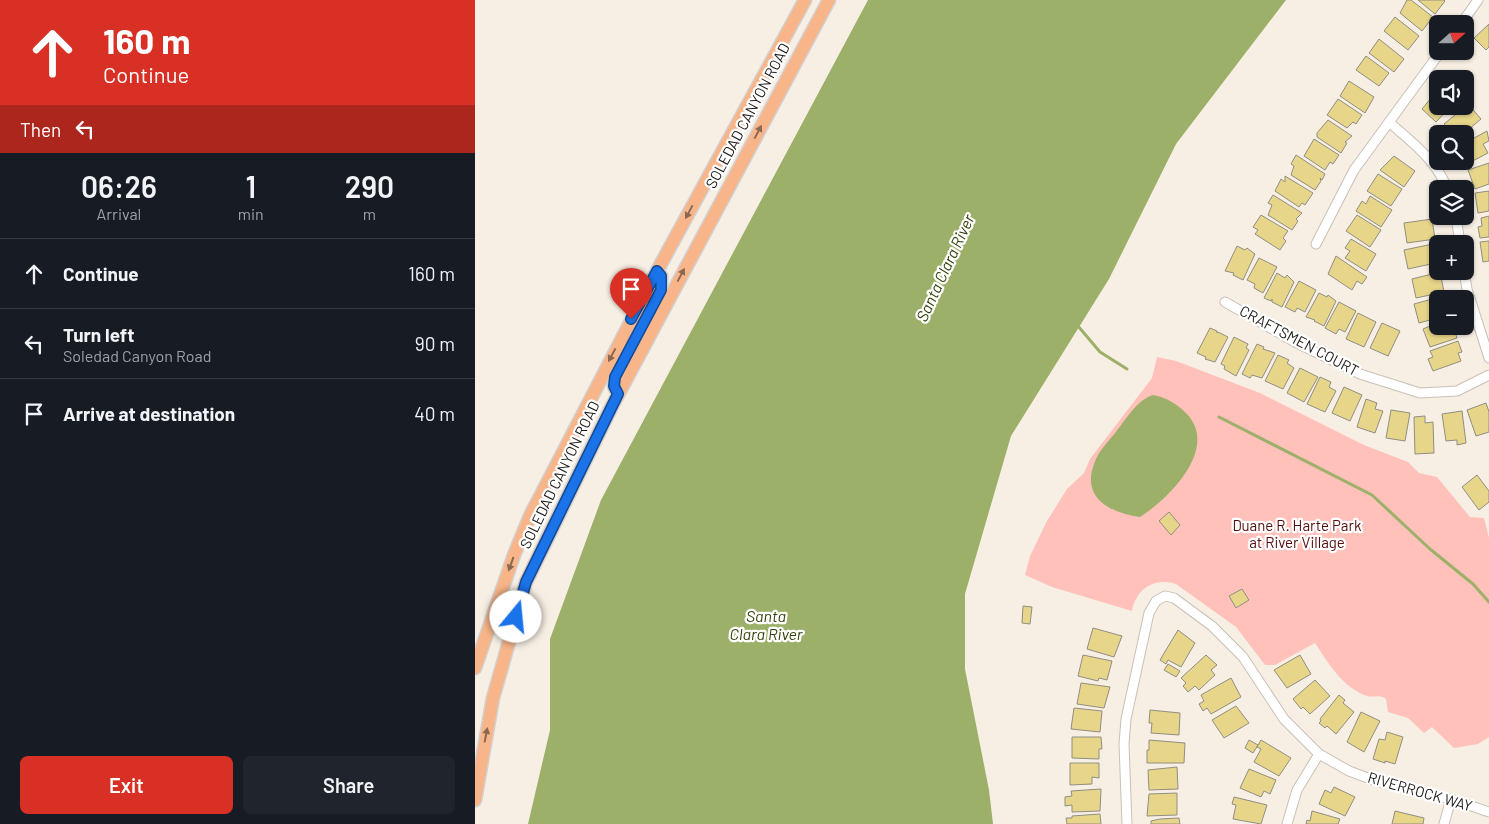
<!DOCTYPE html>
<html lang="en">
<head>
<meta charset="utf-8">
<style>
	:root { --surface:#171b24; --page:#20242c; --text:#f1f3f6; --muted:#9ea1a6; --line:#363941; --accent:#d93025 }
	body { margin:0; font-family:Barlow,sans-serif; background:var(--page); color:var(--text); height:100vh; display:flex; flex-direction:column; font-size:19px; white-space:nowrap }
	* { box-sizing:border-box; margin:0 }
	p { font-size:16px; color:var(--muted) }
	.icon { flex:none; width:28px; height:28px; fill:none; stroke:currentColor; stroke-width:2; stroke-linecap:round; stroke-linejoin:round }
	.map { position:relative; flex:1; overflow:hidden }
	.details { display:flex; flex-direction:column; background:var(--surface); width:475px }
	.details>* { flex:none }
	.hud { background:#d93025; color:#fff; overflow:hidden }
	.needle { width:32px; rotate:69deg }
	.tools { position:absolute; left:954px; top:15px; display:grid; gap:10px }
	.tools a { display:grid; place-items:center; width:45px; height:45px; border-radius:8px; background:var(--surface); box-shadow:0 1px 4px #0004; font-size:25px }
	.pin { position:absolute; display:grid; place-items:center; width:42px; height:42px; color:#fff; margin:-51px -21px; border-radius:50% 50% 50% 0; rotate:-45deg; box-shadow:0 0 5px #0007 }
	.pin .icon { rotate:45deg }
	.me { position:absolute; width:55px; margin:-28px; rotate:17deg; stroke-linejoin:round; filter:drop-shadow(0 0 4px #0008) }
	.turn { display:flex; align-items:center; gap:18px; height:105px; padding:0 20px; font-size:22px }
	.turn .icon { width:65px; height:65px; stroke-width:2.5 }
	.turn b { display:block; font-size:35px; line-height:42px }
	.then { display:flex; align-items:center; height:48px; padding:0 20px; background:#0003; gap:10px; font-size:19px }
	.eta { display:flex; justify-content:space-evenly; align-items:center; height:85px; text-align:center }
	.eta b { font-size:30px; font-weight:600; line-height:35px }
	.button { display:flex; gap:10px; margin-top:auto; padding:10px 20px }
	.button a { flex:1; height:58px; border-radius:8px; background:var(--accent); color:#fff; font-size:20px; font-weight:600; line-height:58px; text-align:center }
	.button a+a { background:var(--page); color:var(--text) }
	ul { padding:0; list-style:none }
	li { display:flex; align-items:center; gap:15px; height:70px; padding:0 20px; border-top:1px solid var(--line) }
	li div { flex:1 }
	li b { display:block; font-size:19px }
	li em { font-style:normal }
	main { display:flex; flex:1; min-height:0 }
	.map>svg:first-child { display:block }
	.green { fill:#ffc1ba }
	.water { fill:#9db069 }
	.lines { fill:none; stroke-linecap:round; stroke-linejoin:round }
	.stream { stroke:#9db069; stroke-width:3 }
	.building { fill:#e7d68a; stroke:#908e82 }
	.street-casing { stroke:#c9c0b6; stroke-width:11 }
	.primary-casing { stroke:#d2d1d1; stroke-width:15 }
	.street { stroke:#fff; stroke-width:9 }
	.primary { stroke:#f8b58a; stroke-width:12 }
	.oneway { fill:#8b6851 }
	.route-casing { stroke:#114b97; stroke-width:12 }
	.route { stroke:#1a73e8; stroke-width:9 }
	.labels { text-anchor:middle; stroke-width:4.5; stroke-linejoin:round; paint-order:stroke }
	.street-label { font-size:15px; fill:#1e1b18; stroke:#fff }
	.park-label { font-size:15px; fill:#540d0d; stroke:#fff }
	.water-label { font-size:16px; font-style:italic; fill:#36420b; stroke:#fff }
</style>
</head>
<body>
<main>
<section class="details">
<div class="hud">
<div class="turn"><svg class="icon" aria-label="ahead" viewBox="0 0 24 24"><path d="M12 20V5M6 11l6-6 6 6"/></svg><div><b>160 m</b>Continue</div></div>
<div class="then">Then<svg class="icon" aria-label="left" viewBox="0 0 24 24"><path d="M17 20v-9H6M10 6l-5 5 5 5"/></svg></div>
</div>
<div class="eta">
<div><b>06:26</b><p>Arrival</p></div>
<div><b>1</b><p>min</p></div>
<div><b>290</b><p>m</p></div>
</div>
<ul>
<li><svg class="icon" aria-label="ahead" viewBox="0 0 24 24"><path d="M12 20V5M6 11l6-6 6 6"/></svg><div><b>Continue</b></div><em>160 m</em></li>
<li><svg class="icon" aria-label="left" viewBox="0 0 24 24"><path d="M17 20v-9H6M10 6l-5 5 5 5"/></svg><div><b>Turn left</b><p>Soledad Canyon Road</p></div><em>90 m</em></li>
<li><svg class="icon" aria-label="arrive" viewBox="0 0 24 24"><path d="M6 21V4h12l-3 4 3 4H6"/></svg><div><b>Arrive at destination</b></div><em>40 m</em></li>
</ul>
<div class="button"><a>Exit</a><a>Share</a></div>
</section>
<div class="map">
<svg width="1014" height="824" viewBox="0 0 1014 824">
	<rect width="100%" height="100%" fill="#f8efe4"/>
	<path class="green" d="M682 357 701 361 785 393 889 445 933 462 944 473 962 477 995 517 1009 518 1014 538V737L1003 744 979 748 957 727 949 733 933 718 913 712 911 699C904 694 899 698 892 696 867 687 854 664 840 643L800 665H790L761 627 701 584C679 577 661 589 657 611L577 587 550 575 555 556 572 521 592 489 609 473 615 459 677 378Z"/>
	<g class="water">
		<path d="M393 0H811L701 144 634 279 536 436 490 594V669L514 790 518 824H53L75 730V639L126 500Z"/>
		<path d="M678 395C691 397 702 404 711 413 745 447 695 498 665 517 637 513 606 499 619 464 623 451 635 440 643 429 653 417 662 400 678 395Z"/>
	</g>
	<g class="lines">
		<g class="stream">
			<path d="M603 326 625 352 652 369"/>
			<path d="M744 417 897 495 955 549 998 584 1014 602"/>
		</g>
	</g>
	<g class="building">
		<path d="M932 0H936L958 17 947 31 925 13Z"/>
		<path d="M943 0H969L970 1 960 14Z"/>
		<path d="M920 17 944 36 933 50 909 31Z"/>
		<path d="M1014 24V47L1011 50 999 38Z"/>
		<path d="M904 39 929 59 919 72 894 53Z"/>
		<path d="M891 56 914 73 904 86 881 70Z"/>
		<path d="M874 81 899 97 890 113 865 96Z"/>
		<path d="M962 91V106H976L961 122 947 109Z"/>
		<path d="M863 99 887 115 881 124 878 122 872 128 852 115Z"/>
		<path d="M993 104 1006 119 988 134H972L975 131 969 124Z"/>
		<path d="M853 120 877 136 870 142 872 143 866 153 842 137V133Z"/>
		<path d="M1012 131 1014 141 1008 144 1013 153 988 166 986 161H990V143Z"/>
		<path d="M839 139 864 155 858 164 855 162 850 170 829 156Z"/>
		<path d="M821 155 850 174 847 180 845 178 846 181 840 190 816 175 819 166 816 164Z"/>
		<path d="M919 156 940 171 929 187 905 170Z"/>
		<path d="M1014 163V184L1000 189 993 170Z"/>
		<path d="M903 174 927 189 916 206 892 191Z"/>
		<path d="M810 176 838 193 830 205 827 203 824 207 800 191 806 179 810 182Z"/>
		<path d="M1014 191V211L1003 213 1000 193Z"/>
		<path d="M798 195 827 213 821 219 823 221 817 230 793 215 797 205 793 203Z"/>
		<path d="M895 196 917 210 906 227 881 211 887 201 891 204Z"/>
		<path d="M786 215 813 231 808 238 811 241 805 250 780 234 783 230 778 227Z"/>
		<path d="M882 215 906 230 895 247 871 231Z"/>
		<path d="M1014 216V237L1005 238 1003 227 1007 226 1006 218Z"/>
		<path d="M957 219 960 239 932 243 929 223Z"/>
		<path d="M876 239 901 254 891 271 870 258 875 251 870 248Z"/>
		<path d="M1014 241V261L1008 262 1005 242Z"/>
		<path d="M958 244 961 258 955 259 956 264 933 269 929 250Z"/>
		<path d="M762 246 770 250 772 248 780 254 768 280 758 275 759 273 750 271Z"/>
		<path d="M861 256 892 277 887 284 882 281 877 290 853 274Z"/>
		<path d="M784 258 802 267 788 293 779 288 780 284 772 280Z"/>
		<path d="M965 272 969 292 941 298 937 279Z"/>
		<path d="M802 273 810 278 812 275 819 282 807 307 797 302V299L796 301 789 298Z"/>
		<path d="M824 281 841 290 830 312 822 308 820 312 810 307Z"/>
		<path d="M844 293 852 297 853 295 861 301 849 326 839 321 840 320 831 317Z"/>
		<path d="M968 296 969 299H962V318L944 323 939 304Z"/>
		<path d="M864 302 881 311 870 332 864 329 861 334 850 328Z"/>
		<path d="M883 313 901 322 889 347 871 339Z"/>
		<path d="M907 323 925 331 913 356 895 348Z"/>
		<path d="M962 323V326H978L982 338 955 347 948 329Z"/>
		<path d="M735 328 742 331V333L743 332 753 337 740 362 730 359 731 357 722 353Z"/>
		<path d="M759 337 773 344 771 348 774 350 761 376 749 369 750 366 746 364Z"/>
		<path d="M983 341 987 352 983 353 986 361 958 371 953 359 958 357 955 351Z"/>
		<path d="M782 344 789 347 788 349 800 353 787 378 777 375 775 378 767 374Z"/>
		<path d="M803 355 814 360 812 363 819 368 808 389 790 381Z"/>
		<path d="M825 368 843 377 829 402 812 393Z"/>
		<path d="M845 377 856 382 854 387 861 391 850 412 832 404Z"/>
		<path d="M869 387 887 395 875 421 857 413Z"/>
		<path d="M891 399 902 403 900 409 908 411 900 433 882 427Z"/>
		<path d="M1011 403 1014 412V432L1001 436 992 410Z"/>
		<path d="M916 410 935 413 930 441 911 438Z"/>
		<path d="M987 411 991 443 982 445V440L971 441 967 414Z"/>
		<path d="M950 416V423L958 422 959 453 940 454 939 417Z"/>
		<path d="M1002 475 1014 491V502L1004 510 987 487Z"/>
		<path d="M694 512 705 525 696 535 684 521Z"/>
		<path d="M767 589 774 600 761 608 754 596Z"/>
		<path d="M548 606 557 607 555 624 547 623Z"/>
		<path d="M618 628 647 636 639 657 612 649Z"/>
		<path d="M703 630 720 643 706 667 693 660 691 664 685 660Z"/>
		<path d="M608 655 637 661 632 680 624 678 623 681 603 676Z"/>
		<path d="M731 655 742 665 736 670 740 675 724 690 720 686 713 692 708 686 711 683 706 678Z"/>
		<path d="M825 655 836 674 812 688 799 670Z"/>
		<path d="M693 664 705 671 701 677 689 670Z"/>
		<path d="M756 678 766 697 736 714 732 708 728 711 724 704 729 701 726 695Z"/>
		<path d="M840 680 855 696 835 714 828 707 826 709 818 699Z"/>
		<path d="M606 683 635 687 629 708 602 704Z"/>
		<path d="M864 695 870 700 868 703 879 712 861 734 852 726 850 728 844 723 846 721 845 719Z"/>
		<path d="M761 706 774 723 749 738 737 720Z"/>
		<path d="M599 708 627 711 625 732 596 729Z"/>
		<path d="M675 710 705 713 704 735 676 733 677 723H674Z"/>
		<path d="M886 712 905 721 889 752 872 742Z"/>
		<path d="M912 732 928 737 920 764 910 761V763L898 759 904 739 910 740Z"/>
		<path d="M597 737H626L627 749H624V759L597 758Z"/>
		<path d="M674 740 710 743 709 763H672V750H674Z"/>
		<path d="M774 740 783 745 778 753 770 748Z"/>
		<path d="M786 740 816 758 804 776 779 762 786 749 782 747Z"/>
		<path d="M595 763H624V778L617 777V784L595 785Z"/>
		<path d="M702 767 703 789 674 790 673 770Z"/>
		<path d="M774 769 801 780 795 794 789 791 786 797 765 788Z"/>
		<path d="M859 787 880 797 870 816 844 804 850 790 856 793Z"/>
		<path d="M626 789 625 811 597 812V805L590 806V797L597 796 596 791Z"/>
		<path d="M702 793V815L672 816 674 794Z"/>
		<path d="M759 797 792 805 786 824 758 819 761 805 757 804Z"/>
		<path d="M837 811 865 819 863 824H831L832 820 835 821Z"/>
		<path d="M920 811 949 818 948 824H917Z"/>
		<path d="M625 814 626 824H592L591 818H597V816Z"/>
		<path d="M704 818 705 824H676V821L685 819Z"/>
	</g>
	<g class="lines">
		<g class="street-casing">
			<g id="street">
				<path d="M986 24 1003 0"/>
				<path d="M914 122C936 142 962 160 972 189"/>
				<path d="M981 216 985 244"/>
				<path d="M841 244 879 170 966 51"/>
				<path d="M989 271 992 289 1014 358"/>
				<path d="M750 302 820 342 885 374 945 393 982 391 1014 375"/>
				<path d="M652 824 649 744 651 719 674 613 681 601 690 596 699 598 737 626 768 657 809 719 844 754 874 771 901 781 976 799 1014 812"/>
				<path d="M812 824 822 790 844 754"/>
				<path d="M969 824 976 799"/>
			</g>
		</g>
		<g class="primary-casing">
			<g id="primary">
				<path d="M143 394 139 386 140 377 186 289V276L182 271"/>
				<path d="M0 668 39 555 55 516 182 271 330 0"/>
				<path d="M0 800 18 698 51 582 137 406 354 0"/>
			</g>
		</g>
		<use href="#street" class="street"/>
		<use href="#primary" class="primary"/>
	</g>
	<defs><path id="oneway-solid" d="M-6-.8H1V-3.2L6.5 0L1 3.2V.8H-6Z" transform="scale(1.25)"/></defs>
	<g class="oneway">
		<use href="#oneway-solid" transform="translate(283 132) rotate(-62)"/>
		<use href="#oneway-solid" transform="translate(214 212) rotate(118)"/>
		<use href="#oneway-solid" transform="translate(206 275) rotate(-62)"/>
		<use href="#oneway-solid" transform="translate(137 355) rotate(118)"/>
		<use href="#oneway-solid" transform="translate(36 564) rotate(110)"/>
		<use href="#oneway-solid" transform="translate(11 735) rotate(-79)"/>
	</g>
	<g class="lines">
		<g class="route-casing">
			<path id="route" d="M41 617 51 582 143 394 139 386 140 377 186 290V276L182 271 156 319"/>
		</g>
		<use href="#route" class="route"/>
	</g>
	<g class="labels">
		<g class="street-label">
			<text transform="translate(273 116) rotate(-62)" y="5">SOLEDAD CANYON ROAD</text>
			<text transform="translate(824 341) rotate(28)" y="5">CRAFTSMEN COURT</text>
			<text transform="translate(85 475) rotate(-64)" y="5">SOLEDAD CANYON ROAD</text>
			<text transform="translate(945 792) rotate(16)" y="5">RIVERROCK WAY</text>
		</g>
		<g class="park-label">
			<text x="822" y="531">Duane R. Harte Park<tspan x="822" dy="17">at River Village</tspan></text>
		</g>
		<g class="water-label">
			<text transform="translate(470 268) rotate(-65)" y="6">Santa Clara River</text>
			<text x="291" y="622">Santa<tspan x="291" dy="18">Clara River</tspan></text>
		</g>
	</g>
</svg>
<div class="tools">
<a><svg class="needle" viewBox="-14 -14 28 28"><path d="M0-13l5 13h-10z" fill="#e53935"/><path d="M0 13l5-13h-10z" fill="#9ea1a6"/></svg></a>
<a><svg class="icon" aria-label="sound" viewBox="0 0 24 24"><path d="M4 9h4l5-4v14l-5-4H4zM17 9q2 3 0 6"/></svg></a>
<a><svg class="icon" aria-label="search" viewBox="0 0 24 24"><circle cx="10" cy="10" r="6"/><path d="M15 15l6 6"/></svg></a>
<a><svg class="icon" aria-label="layers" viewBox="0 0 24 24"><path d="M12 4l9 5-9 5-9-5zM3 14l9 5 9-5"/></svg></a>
<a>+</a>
<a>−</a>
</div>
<div class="pin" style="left:156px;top:319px;background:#d93025"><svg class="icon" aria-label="arrive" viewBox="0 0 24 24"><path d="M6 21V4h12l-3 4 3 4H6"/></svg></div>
<svg class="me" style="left:41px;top:617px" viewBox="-20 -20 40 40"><circle r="19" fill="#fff"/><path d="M0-13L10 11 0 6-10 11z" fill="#1a73e8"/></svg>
</div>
</main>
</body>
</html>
